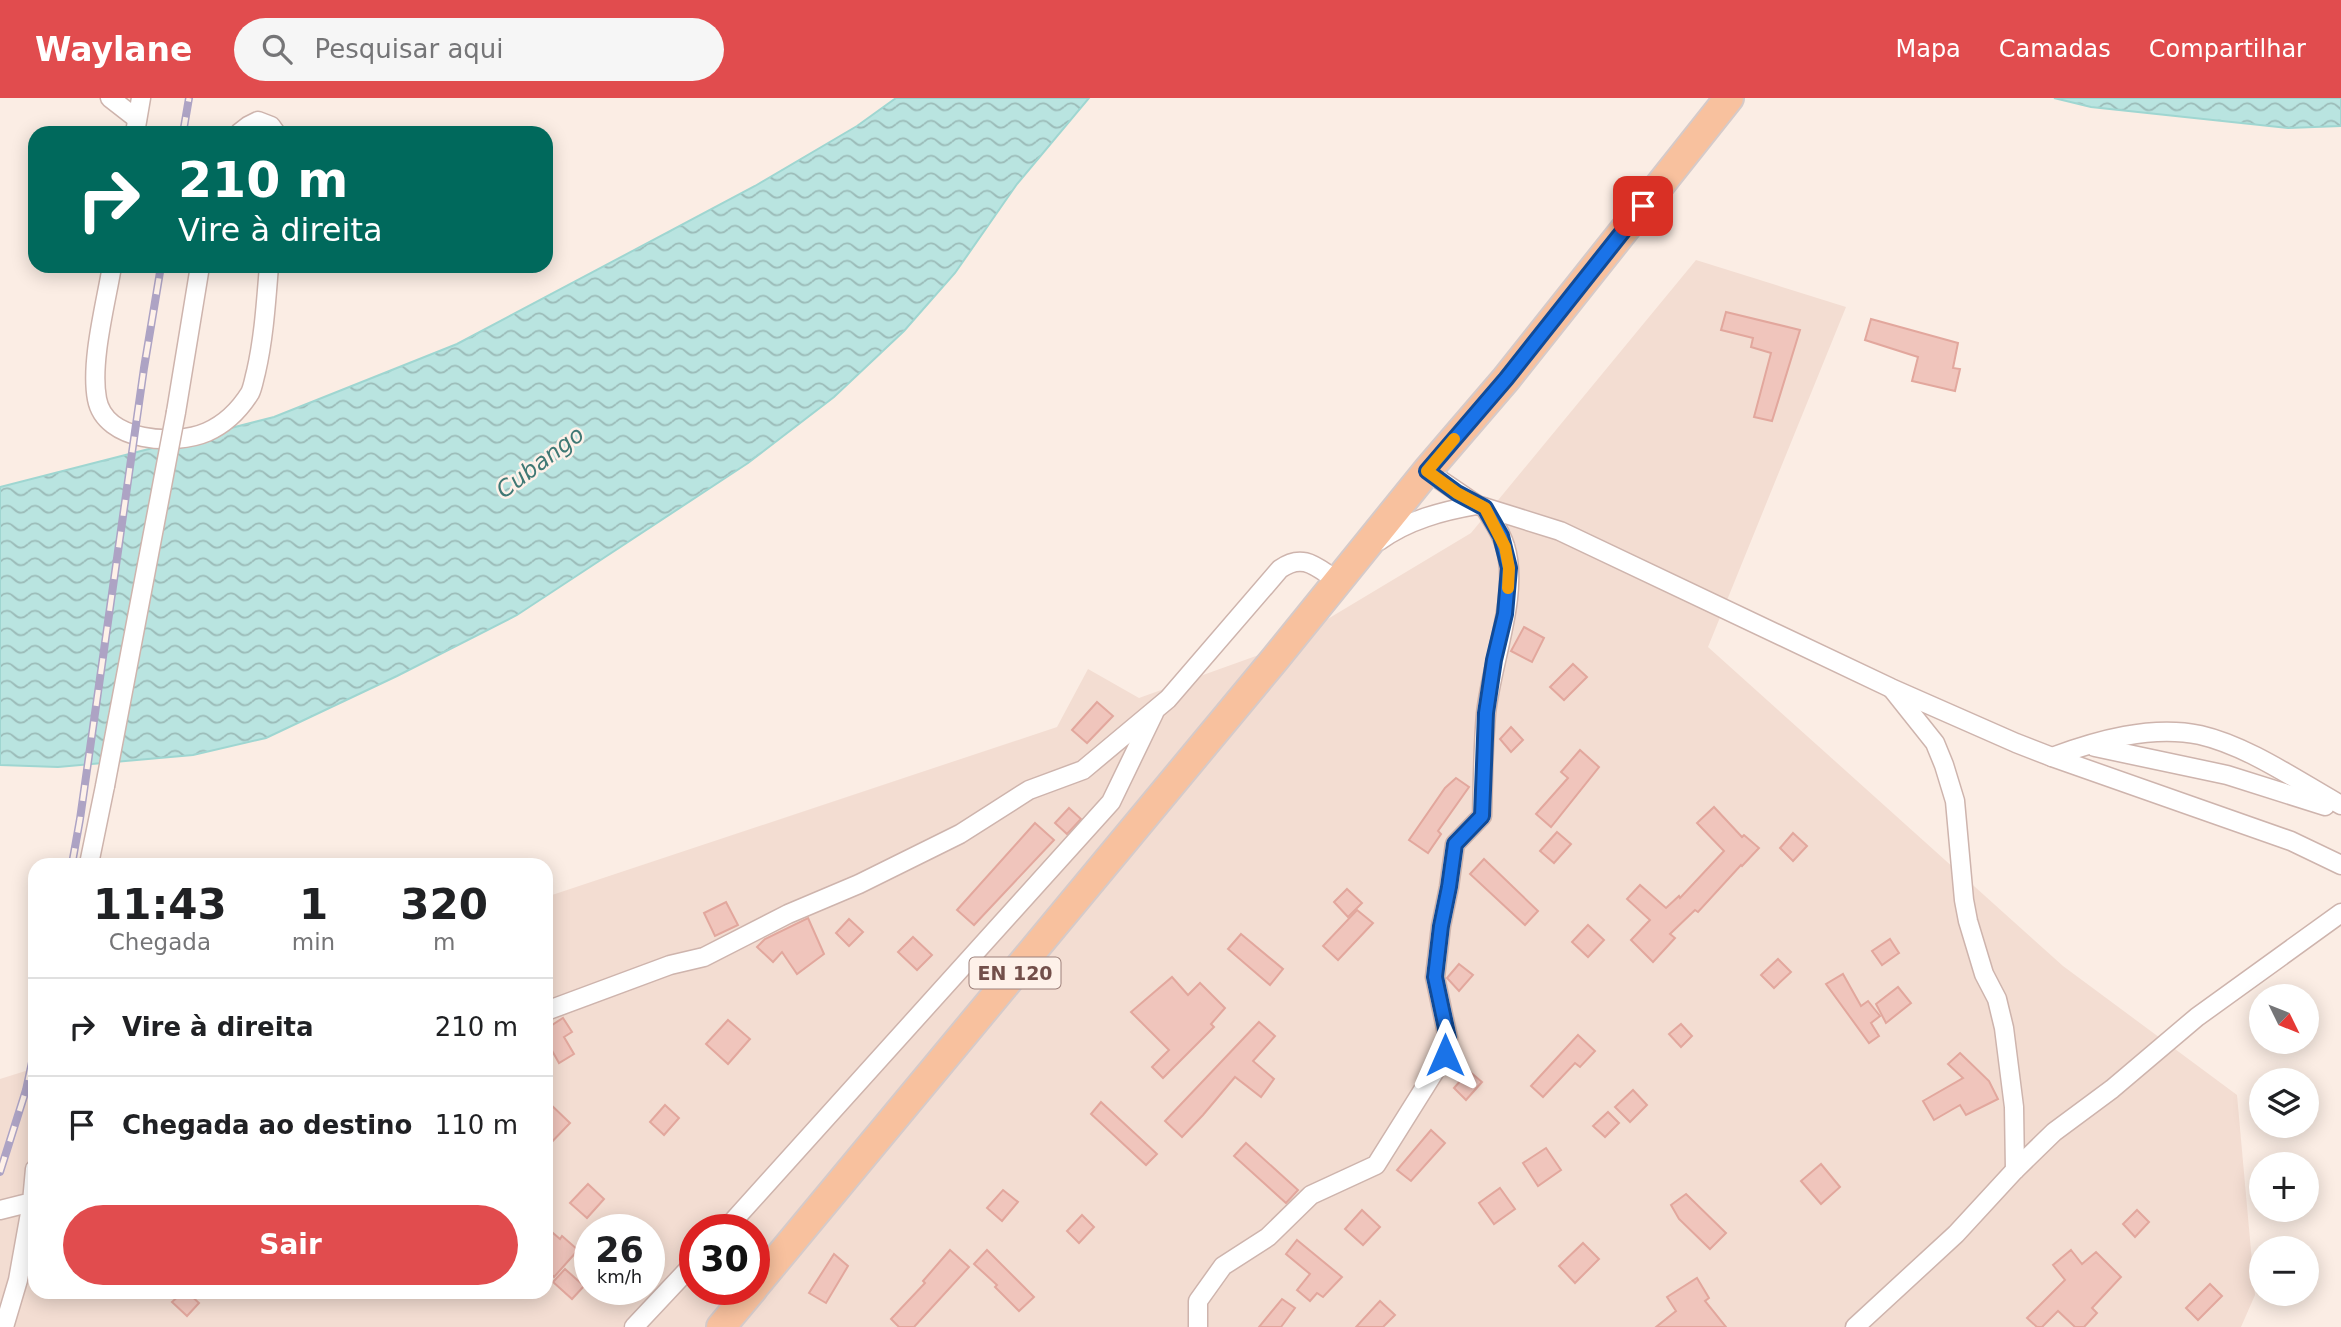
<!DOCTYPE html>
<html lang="pt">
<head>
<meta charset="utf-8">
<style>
	:root { --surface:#fff; --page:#f6f6f6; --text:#202124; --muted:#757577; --line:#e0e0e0; --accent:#e14c4e }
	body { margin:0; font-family:"DejaVu Sans",sans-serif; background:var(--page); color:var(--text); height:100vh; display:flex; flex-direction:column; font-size:26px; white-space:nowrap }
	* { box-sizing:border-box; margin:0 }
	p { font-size:23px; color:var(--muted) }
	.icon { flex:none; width:38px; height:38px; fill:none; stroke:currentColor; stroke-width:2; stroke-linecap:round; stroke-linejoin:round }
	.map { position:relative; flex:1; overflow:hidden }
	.drawer { position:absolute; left:28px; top:760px; width:525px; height:441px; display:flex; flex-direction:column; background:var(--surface); border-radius:21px; box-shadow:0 4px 18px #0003 }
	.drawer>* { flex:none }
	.guide { position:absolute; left:28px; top:28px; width:525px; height:147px; border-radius:21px; box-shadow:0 4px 18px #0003; background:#00695c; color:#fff; overflow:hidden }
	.needle { width:46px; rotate:133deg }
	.controls { position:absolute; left:2249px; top:886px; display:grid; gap:14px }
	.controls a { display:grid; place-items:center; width:70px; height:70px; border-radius:50%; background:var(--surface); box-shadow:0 4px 18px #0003; font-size:35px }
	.speed { position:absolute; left:574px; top:1116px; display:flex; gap:14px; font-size:35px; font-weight:700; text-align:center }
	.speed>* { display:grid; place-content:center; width:91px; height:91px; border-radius:50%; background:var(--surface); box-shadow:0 4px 18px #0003; line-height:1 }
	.speed small { font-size:18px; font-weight:400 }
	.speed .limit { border:10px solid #d22; background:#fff; color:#111 }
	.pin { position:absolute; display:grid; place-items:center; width:60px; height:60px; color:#fff; margin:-30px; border-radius:14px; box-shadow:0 4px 10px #0006 }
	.me { position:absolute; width:77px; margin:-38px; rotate:0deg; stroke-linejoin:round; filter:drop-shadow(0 0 5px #0008) }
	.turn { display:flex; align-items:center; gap:24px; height:147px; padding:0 35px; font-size:32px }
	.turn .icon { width:91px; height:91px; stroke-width:2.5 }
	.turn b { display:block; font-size:49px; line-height:60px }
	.eta { display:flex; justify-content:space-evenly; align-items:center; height:119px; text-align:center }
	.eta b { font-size:42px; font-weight:700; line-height:49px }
	.button { display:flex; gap:14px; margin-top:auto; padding:14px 35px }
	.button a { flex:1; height:80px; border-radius:42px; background:var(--accent); color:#fff; font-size:28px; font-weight:700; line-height:80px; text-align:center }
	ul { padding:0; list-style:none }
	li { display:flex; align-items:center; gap:21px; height:98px; padding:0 35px; border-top:2px solid var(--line) }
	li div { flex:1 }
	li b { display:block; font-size:26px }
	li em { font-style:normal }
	header { display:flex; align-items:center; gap:42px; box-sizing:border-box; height:98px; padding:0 35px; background:var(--accent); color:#fff }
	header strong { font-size:33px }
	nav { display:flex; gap:38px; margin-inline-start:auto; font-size:24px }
	.search { width:490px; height:63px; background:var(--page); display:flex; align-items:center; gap:18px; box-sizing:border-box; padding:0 24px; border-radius:38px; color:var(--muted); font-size:26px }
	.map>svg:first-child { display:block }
	.residential { fill:#f3ddd2; fill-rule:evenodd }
	.water { fill:url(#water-waves); stroke:#9fd6d1; stroke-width:2 }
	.building { fill:#f0c5bc; stroke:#e2a79d; stroke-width:2 }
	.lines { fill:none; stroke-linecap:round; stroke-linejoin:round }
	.street-casing { stroke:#ceb4ad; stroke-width:21 }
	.primary-casing { stroke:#d5cac9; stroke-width:32 }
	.street { stroke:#fff; stroke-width:18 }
	.primary { stroke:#f8c19e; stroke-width:28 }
	.rail-casing { stroke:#ada3c4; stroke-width:8 }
	.rail { stroke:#fef1e9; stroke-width:5; stroke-dasharray:16; stroke-linecap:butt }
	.street-bridge-casing { stroke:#ceb4ad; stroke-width:21; stroke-linecap:butt }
	.street-bridge { stroke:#fff; stroke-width:18 }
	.route-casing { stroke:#114b97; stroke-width:18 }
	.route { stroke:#1a73e8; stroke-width:12 }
	.slow { stroke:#f59e0b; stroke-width:12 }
	.labels { text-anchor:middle; stroke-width:5; stroke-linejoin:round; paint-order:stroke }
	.shield { fill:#fef1e9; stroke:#9d807a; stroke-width:2 }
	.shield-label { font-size:19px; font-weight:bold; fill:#734f4a }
	.water-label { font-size:23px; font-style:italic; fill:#3f7874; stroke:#fef1e9 }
</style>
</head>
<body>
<header>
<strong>Waylane</strong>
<div class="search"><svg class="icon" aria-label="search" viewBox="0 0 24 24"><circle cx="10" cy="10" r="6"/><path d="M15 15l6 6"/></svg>Pesquisar aqui</div>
<nav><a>Mapa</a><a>Camadas</a><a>Compartilhar</a></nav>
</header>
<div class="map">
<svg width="2341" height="1229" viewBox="0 0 2341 1229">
	<defs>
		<pattern id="water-waves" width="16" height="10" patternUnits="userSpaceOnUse" patternTransform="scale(1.75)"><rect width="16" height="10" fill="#b9e4e0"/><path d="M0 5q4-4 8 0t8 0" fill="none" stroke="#9bbbb8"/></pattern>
	</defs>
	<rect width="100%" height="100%" fill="#fbede4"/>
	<path class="residential" d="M1696 162 1846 209 1708 549 2063 868 2237 997 2255 1197 2241 1229H0V981L35 970V1194H546V799L1057 629 1088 571 1139 600 1281 549 1471 435ZM590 1132H649V1192H590ZM695 1132H754V1192H695Z"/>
	<g class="water">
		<path d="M896 0H1089L1017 86 955 175 904 233 834 299 748 365 517 517 397 578 266 640 193 657 58 669 0 667V389L274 319 457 246 755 88 857 28Z"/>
		<path d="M2054 0H2341V28L2288 30 2091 9Z"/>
	</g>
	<g class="building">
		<path d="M1726 214 1800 232 1772 323 1754 319 1771 255 1751 249 1753 240 1721 232Z"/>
		<path d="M1871 221 1958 245 1953 270 1960 271 1955 293 1912 283 1918 259 1865 242Z"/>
		<path d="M1524 529 1544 540 1532 564 1511 553Z"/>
		<path d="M1573 566 1587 579 1564 602 1550 589Z"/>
		<path d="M1097 604 1113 618 1087 645 1072 632Z"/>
		<path d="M1511 629 1523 642 1511 654 1500 641Z"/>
		<path d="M1580 652 1599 669 1551 729 1536 716 1568 680 1561 674Z"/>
		<path d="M1456 680 1469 689 1438 733 1441 736 1428 755 1409 742 1445 690Z"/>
		<path d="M1714 709 1742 739 1744 737 1759 750 1742 768 1741 767 1698 814 1695 812 1670 836 1675 840 1653 864 1631 842 1650 822 1627 801 1640 787 1666 810 1679 798 1680 800 1724 753 1697 725Z"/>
		<path d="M1069 710 1081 721 1067 736 1055 725Z"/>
		<path d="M1035 725 1054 742 974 827 957 812Z"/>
		<path d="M1557 734 1571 746 1554 765 1540 753Z"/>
		<path d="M1793 735 1807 748 1793 763 1780 750Z"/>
		<path d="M1484 761 1538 813 1525 827 1470 776Z"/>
		<path d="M1347 791 1362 805 1348 819 1334 804Z"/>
		<path d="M726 804 738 827 715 838 704 815Z"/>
		<path d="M1357 812 1373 825 1338 862 1323 848Z"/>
		<path d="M808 820 824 856 797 876 782 854 773 864 757 849 765 841Z"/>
		<path d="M849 821 863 834 849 848 836 835Z"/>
		<path d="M1588 827 1604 842 1588 859 1572 844Z"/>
		<path d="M1241 836 1283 871 1270 887 1228 851Z"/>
		<path d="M913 839 932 857 917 872 898 854Z"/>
		<path d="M1890 841 1899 855 1882 867 1872 853Z"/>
		<path d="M1778 861 1791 874 1774 890 1761 877Z"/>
		<path d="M1459 866 1473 877 1459 893 1447 880Z"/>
		<path d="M1843 876 1861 908 1868 903 1880 918 1871 925 1879 938 1869 945 1826 886Z"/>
		<path d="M1172 879 1188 897 1200 885 1225 910 1211 926 1214 929 1163 980 1152 969 1169 952 1131 914Z"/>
		<path d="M1898 889 1911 905 1886 925 1876 906Z"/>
		<path d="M563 920 572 934 564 939 574 956 559 965 546 942V931Z"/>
		<path d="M728 922 750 941 728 966 706 946Z"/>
		<path d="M1259 924 1275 938 1253 963 1274 981 1261 999 1235 979 1203 1017 1182 1039 1165 1023Z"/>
		<path d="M1681 926 1692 938 1681 949 1669 936Z"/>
		<path d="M1578 937 1595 953 1580 969 1575 965 1543 999 1531 988Z"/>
		<path d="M1960 955 1989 983 1998 1001 1966 1017 1960 1007 1934 1022 1923 1003 1963 980 1948 966Z"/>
		<path d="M1469 973 1482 984 1466 1002 1454 990Z"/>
		<path d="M1633 992 1647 1007 1630 1024 1615 1009Z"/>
		<path d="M546 1002 570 1025 546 1050Z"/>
		<path d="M1101 1004 1157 1056 1146 1067 1091 1016Z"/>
		<path d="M665 1007 679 1020 664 1037 650 1024Z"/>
		<path d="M1608 1014 1619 1025 1605 1039 1593 1028Z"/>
		<path d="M1431 1032 1445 1045 1411 1083 1397 1072Z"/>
		<path d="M1246 1045 1298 1092 1286 1105 1234 1058Z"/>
		<path d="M1546 1050 1561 1072 1538 1088 1523 1065Z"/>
		<path d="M1821 1066 1840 1089 1821 1106 1801 1083Z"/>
		<path d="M588 1086 604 1101 587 1120 570 1105Z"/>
		<path d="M1500 1090 1515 1111 1494 1126 1479 1105Z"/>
		<path d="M1003 1092 1018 1104 1002 1123 987 1110Z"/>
		<path d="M1686 1096 1726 1135 1710 1151 1679 1121 1671 1107Z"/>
		<path d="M1362 1112 1380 1129 1363 1147 1345 1131Z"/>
		<path d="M2137 1112 2149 1124 2135 1139 2123 1126Z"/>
		<path d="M1082 1117 1094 1129 1079 1145 1067 1133Z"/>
		<path d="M546 1129 560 1141 562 1138 578 1152 554 1179 546 1171Z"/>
		<path d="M1297 1142 1342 1179 1323 1199 1317 1195 1310 1203 1297 1192 1310 1176 1286 1156Z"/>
		<path d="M1583 1145 1599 1161 1575 1185 1559 1168Z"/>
		<path d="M950 1152 969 1169 914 1229H899L891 1221 925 1185 923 1183Z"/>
		<path d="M987 1152 1034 1199 1019 1213 995 1189 997 1187 974 1166Z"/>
		<path d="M2071 1152 2082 1166 2096 1154 2121 1179 2092 1210 2097 1215 2084 1229H2075L2058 1213 2042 1229H2037L2027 1220 2065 1182 2053 1167Z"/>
		<path d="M834 1156 848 1168 826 1205 809 1195Z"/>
		<path d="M565 1171 584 1188 572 1201 553 1184Z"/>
		<path d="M1697 1180 1709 1200 1705 1203 1726 1229H1656L1676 1213 1667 1199Z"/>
		<path d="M2210 1186 2222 1198 2198 1222 2186 1210Z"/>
		<path d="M183 1194H187L199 1205 187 1218 172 1204Z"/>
		<path d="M1282 1201 1295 1210 1281 1229H1259Z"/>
		<path d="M1380 1203 1395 1217 1383 1229H1356Z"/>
	</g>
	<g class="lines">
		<g class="street-casing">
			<g id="street">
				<path d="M110 0 137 21"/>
				<path d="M135 35 141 0"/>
				<path d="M239 35 248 28 258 23 271 28 276 35"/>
				<path d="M112 168C106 205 90 264 97 301 105 344 175 348 207 334 225 326 240 311 250 295 253 289 254 281 256 274 264 239 266 204 269 168"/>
				<path d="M176 314 200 168"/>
				<path d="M1427 373 1477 407 1560 433 1891 590 2016 645 2052 659C2098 642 2151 627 2200 637 2248 648 2298 683 2341 707"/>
				<path d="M1379 443C1408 422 1442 413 1477 407"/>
				<path d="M1892 591 1935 645 1944 667 1955 703 1964 802 1968 823 1984 876 1997 901 2004 930 2014 1009 2015 1072"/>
				<path d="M2095 649 2227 677 2325 708"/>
				<path d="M2052 659 2291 743 2341 767"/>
				<path d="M89 766 105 688"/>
				<path d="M546 913 670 867 704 859 788 816 859 786 960 736 1029 692 1083 672 1168 601 1280 471C1304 454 1317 470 1338 483"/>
				<path d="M0 1112 32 1104 35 1071"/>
				<path d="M725 1132 1111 704 1154 615"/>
				<path d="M4 1229 18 1182 32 1104 35 1105"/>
				<path d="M634 1229 695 1164"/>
				<path d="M1198 1229V1203L1223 1168 1268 1139 1311 1097 1376 1067 1445 957 1448 940 1435 879 1441 828 1449 789 1455 746 1482 718C1483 684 1483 650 1486 616 1491 565 1520 496 1505 448 1501 434 1492 422 1485 410"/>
				<path d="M1855 1229 1956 1136 2015 1072 2054 1034 2112 991 2197 919 2341 815"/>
			</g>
		</g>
		<g class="primary-casing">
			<g id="primary">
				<path d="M754 1189 1275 561 1427 373 1506 281 1729 0"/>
				<path d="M721 1229 752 1192"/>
			</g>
		</g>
		<use href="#street" class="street"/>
		<use href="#primary" class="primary"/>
		<g class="rail-casing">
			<g id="rail">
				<path d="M183 35 189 0"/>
				<path d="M72 766 80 721 144 270 161 168"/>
				<path d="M0 1074 26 992 35 950"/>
			</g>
		</g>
		<use href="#rail" class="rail"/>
		<g class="street-bridge-casing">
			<path id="street-bridge" d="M105 688 176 314"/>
		</g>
		<use href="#street-bridge" class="street-bridge"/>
	</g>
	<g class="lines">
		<g class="route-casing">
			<path id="route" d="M1445 957 1448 940 1435 879 1441 828 1449 789 1455 746 1482 718 1486 615 1494 562 1505 516 1509 470 1501 438 1485 410 1457 395 1427 373 1506 281 1643 108"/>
		</g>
		<use href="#route" class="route"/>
		<path class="slow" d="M1454 341 1427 373 1457 395 1485 410 1505 449 1509 470 1508 490"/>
	</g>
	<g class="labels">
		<rect class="shield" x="969.5" y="859.5" width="91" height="31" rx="5"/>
		<g class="shield-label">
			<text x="1015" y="882">EN 120</text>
		</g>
		<g class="water-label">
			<text transform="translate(540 364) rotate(-37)" y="8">Cubango</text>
		</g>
	</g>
</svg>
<div class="controls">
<a><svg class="needle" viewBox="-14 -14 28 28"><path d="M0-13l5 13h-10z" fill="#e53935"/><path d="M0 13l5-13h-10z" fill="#757577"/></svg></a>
<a><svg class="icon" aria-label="layers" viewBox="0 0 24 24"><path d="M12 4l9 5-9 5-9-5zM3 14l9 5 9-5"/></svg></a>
<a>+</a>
<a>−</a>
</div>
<div class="speed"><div>26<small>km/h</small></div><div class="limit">30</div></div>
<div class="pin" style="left:1643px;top:108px;background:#d93025"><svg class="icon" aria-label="arrive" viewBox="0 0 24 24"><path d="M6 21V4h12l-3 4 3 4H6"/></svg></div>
<svg class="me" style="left:1445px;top:957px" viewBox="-20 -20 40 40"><path d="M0-17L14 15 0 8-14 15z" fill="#1a73e8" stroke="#fff" stroke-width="4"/></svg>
<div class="guide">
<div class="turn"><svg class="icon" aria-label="right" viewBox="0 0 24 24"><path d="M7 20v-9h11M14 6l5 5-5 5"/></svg><div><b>210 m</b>Vire à direita</div></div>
</div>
<section class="drawer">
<div class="eta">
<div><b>11:43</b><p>Chegada</p></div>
<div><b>1</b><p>min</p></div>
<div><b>320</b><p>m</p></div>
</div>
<ul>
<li><svg class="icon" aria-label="right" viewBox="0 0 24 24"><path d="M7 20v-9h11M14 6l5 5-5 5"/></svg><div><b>Vire à direita</b></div><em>210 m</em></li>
<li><svg class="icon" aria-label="arrive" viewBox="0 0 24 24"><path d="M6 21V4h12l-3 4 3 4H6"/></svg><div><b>Chegada ao destino</b></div><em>110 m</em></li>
</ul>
<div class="button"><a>Sair</a></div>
</section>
</div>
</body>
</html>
